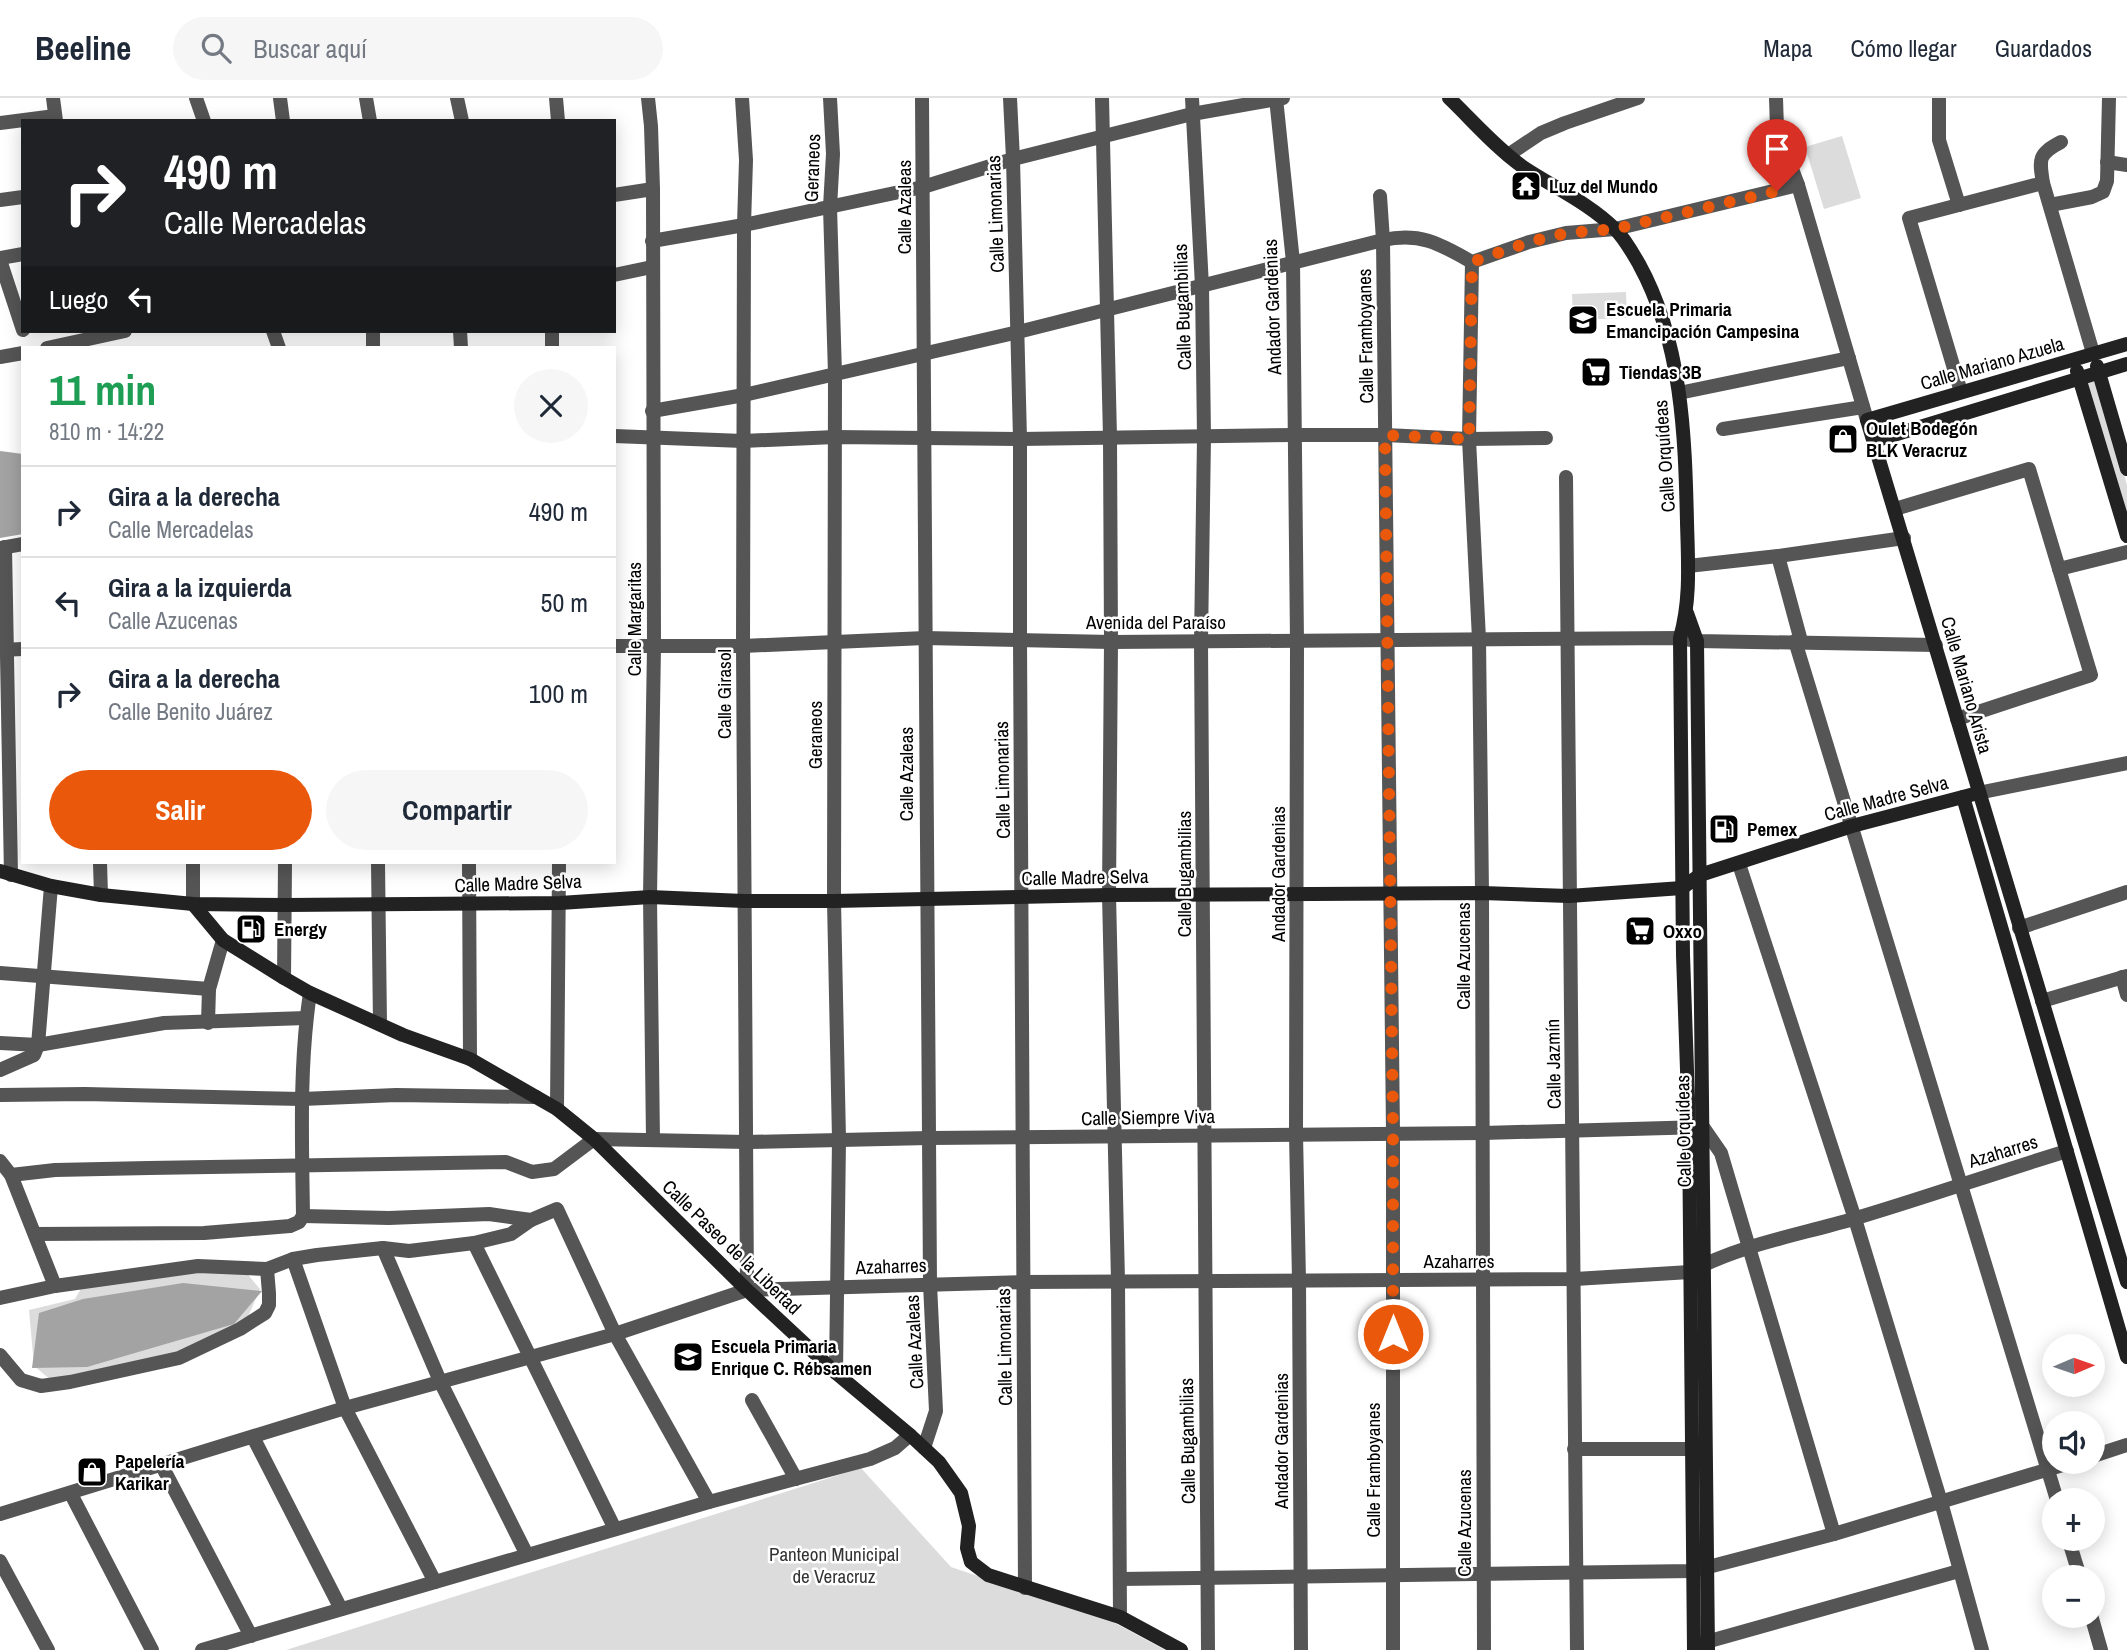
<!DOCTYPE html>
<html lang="es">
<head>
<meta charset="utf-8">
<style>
	:root { --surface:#fff; --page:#f6f6f7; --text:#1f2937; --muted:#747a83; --line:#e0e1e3; --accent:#ea580c }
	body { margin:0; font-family:"Archivo Narrow",sans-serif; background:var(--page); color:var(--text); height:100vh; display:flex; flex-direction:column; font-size:26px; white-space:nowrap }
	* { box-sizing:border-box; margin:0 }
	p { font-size:23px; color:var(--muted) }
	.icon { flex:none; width:38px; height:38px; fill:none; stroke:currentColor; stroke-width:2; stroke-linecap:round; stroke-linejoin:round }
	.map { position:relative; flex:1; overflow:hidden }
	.drawer { position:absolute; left:21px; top:248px; width:595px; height:518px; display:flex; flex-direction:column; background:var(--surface); border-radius:0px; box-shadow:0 4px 18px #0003 }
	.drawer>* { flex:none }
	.guide { position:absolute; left:21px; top:21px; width:595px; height:214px; border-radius:0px; box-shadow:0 4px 18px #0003; background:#202124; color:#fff; overflow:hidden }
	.needle { width:46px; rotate:88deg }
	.fabs { position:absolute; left:2042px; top:1236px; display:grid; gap:14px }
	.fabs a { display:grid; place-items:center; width:63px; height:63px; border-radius:50%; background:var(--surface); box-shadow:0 4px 18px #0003; font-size:35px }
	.pin { position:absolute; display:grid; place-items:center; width:60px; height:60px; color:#fff; margin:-72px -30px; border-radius:50% 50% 50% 0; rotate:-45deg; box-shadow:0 0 7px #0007 }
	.pin .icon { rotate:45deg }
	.me { position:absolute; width:77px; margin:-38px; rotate:0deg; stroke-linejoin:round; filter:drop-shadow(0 0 5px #0008) }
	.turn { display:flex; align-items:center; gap:24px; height:147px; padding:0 28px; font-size:32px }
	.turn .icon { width:91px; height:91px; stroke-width:2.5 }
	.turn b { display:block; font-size:49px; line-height:60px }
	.then { display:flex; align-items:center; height:66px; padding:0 28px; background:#0003; gap:14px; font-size:26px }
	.round { display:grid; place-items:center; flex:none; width:74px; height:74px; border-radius:37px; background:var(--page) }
	.overview { display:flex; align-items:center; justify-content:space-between; height:119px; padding:0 28px }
	h1 { font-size:42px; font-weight:800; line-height:52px; color:#1e9e55 }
	.button { display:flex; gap:14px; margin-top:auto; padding:14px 28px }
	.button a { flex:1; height:80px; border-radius:42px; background:var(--accent); color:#fff; font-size:28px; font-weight:800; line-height:80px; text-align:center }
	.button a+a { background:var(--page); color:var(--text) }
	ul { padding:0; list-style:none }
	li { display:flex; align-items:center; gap:21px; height:91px; padding:0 28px; border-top:2px solid var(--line) }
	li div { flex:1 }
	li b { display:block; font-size:26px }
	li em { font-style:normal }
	header { display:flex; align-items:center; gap:42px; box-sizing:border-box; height:98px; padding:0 35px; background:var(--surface); border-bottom:2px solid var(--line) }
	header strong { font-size:33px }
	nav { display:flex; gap:38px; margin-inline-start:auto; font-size:24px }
	.search { width:490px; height:63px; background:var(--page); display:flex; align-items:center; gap:18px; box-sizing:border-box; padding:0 24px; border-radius:38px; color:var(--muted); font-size:26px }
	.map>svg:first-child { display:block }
	.green { fill:#dcdcdc }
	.water { fill:#a3a3a3 }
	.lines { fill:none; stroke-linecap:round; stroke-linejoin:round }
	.street { stroke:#555; stroke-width:14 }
	.secondary { stroke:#222; stroke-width:14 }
	.route { stroke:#ea580c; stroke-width:12; stroke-dasharray:0 21.6 }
	.labels { text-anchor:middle; stroke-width:5; stroke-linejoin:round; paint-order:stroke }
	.street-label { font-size:19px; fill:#000; stroke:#fff }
	.poi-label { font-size:19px; font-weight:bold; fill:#000; stroke:#fff; text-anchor:start }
	.park-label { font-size:19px; fill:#333; stroke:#fff }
</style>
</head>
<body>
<header>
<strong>Beeline</strong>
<div class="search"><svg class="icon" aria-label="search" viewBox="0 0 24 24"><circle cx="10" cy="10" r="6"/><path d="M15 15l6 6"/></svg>Buscar aquí</div>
<nav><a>Mapa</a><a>Cómo llegar</a><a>Guardados</a></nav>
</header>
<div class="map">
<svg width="2127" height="1552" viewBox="0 0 2127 1552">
	<rect width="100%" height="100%" fill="#fff"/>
	<g class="green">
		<path d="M1842 38 1861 100 1824 111 1805 49Z"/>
		<path d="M1626 194 1627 220 1573 222 1572 196Z"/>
		<path d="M2095 281 2127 387V423L2085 284Z"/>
		<path d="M238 1165 260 1191 245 1226 215 1247 51 1282 34 1268 29 1212 75 1201 84 1185Z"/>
		<path d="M861 1370 951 1469 1113 1524 1165 1552H286Z"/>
	</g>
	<g class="water">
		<path d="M0 353 23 356V436L0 440Z"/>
		<path d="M183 1185 262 1193 234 1226 87 1269 32 1270 39 1215 83 1201Z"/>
	</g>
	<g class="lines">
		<g class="street">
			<path d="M53 0 56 23"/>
			<path d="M196 0 204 23"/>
			<path d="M280 0 283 23"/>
			<path d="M366 0 370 23"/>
			<path d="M457 0 462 23"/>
			<path d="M556 0 558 23"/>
			<path d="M648 0 651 28 653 91 654 548 650 799 653 1042"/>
			<path d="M742 0 746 62 744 127 743 548 747 1192"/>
			<path d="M830 0 833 56 830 109 835 276 834 803 839 1041 836 1275"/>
			<path d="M922 0 930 1186 936 1313 924 1350"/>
			<path d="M1010 0 1013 61 1020 341V541L1025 1490"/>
			<path d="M1102 0 1110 339 1111 544 1109 797 1118 1183 1120 1519"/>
			<path d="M1192 0 1202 188 1204 339 1201 544 1208 1552"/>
			<path d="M1276 0 1293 164 1297 543 1296 1036 1299 1182 1301 1552"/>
			<path d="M1776 0 1777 31 1798 87 1867 322"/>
			<path d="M1939 0V42L1959 107"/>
			<path d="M0 25 55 18"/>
			<path d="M2061 44C2038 56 2039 61 2043 85L2093 255"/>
			<path d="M1508 57 1541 35 1565 25 1638 0"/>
			<path d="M2107 64 2127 67"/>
			<path d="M614 97 653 91"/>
			<path d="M1380 98 1383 142 1393 1034V1552"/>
			<path d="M0 102 23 99"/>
			<path d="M2050 107 2092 99 2103 94 2107 83 2109 0"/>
			<path d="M652 143 744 127 923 89 1013 61 1192 16 1283 0"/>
			<path d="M0 160 23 156"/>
			<path d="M0 162 23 232"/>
			<path d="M1472 164 1469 341 1479 541 1482 795 1484 1552"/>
			<path d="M614 177 652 169"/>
			<path d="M273 233 279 250"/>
			<path d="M373 233V250"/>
			<path d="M460 233 461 250"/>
			<path d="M552 233V250"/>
			<path d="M47 250 125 233"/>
			<path d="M0 259 23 255"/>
			<path d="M1961 294 1909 120 2043 85"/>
			<path d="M1679 295 1849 260"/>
			<path d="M652 313 744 297 1018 234 1383 142C1421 134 1440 146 1472 164L1529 144 1566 135 1615 131 1798 87"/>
			<path d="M1723 331 1863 309"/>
			<path d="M614 338 743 343 835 339 1020 341 1294 337H1385L1469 341 1546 340"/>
			<path d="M1566 379 1577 1552"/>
			<path d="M1895 411 2029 371 2091 577 1957 621"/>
			<path d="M5 449 11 777"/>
			<path d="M0 450 23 446"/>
			<path d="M1778 458 1801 543"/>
			<path d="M1688 468 1778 458 1904 440"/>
			<path d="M2059 471 2127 454"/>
			<path d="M1795 543 2057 1402"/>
			<path d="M614 548H743L925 540 1111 544 1680 540 1697 543 1936 547"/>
			<path d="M0 552 23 551"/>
			<path d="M1978 695 2127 665"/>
			<path d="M100 765 101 797"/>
			<path d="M193 765V806"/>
			<path d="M378 765 380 926"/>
			<path d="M469 765 470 961"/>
			<path d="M1739 766 1855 1121 1941 1404 1982 1552"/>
			<path d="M2019 830 2127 794"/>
			<path d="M0 875 209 891"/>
			<path d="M2122 879 2127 897"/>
			<path d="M284 880 285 765"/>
			<path d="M2042 903 2127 878"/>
			<path d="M208 925 209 891 223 842"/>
			<path d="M0 945 38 947 164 925 306 920"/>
			<path d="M0 972 34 957 38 947 51 788"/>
			<path d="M0 997 85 996 302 1001 396 997 536 999"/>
			<path d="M557 1011 559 765"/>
			<path d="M0 1063 11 1077 55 1188"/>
			<path d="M11 1077 55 1072 149 1070 506 1064 532 1074 554 1071 594 1041 747 1044 929 1040 1483 1035 1703 1029 1721 1055 1834 1436"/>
			<path d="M303 1118 389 1120 489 1116 531 1122 557 1111 615 1236 709 1404"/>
			<path d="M303 1118C302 1044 299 968 310 895"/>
			<path d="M35 1136 204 1135 290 1128 299 1124 303 1118"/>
			<path d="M474 1145 615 1431"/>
			<path d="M383 1150 440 1283 527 1457"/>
			<path d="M293 1161 345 1310 435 1484"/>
			<path d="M0 1200 55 1188 198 1168 267 1171 293 1161 317 1157 383 1150 409 1153 474 1145 511 1136 531 1122"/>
			<path d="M0 1257 21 1282 41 1288 70 1284 179 1260 240 1231 265 1215 269 1207V1195L267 1171"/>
			<path d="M752 1302 796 1381"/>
			<path d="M253 1339 341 1511"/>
			<path d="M1574 1351H1692"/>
			<path d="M2093 1358 2127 1347"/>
			<path d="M162 1368 251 1538"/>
			<path d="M71 1396 152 1552"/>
			<path d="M0 1416 345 1310 615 1236 747 1192 1023 1184 1575 1181 1690 1174C1739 1147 1799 1137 1853 1121 1924 1100 1995 1075 2067 1053"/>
			<path d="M2068 1440 2080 1479"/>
			<path d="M0 1463 48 1552"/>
			<path d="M1120 1481 1693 1473 1834 1436 2076 1363"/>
			<path d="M2091 1517 2101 1552"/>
			<path d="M1699 1546 1959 1473"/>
			<path d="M202 1552 709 1404 870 1361 895 1350 910 1337"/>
		</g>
		<g class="secondary">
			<path d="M1449 0C1473 23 1496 50 1523 69 1553 89 1589 105 1615 131 1625 141 1632 154 1639 166 1682 244 1685 337 1687 424 1688 464 1691 501 1680 540L1683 857 1689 1029 1694 1552"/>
			<path d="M2127 246 1867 322 2127 1184"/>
			<path d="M2097 268 2127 371"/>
			<path d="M2077 273 2127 438"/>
			<path d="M1874 343 2127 266"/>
			<path d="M1687 515 1697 543 1708 1552"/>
			<path d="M1963 699 2127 1259"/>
			<path d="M0 773 51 788 101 797 193 806 285 807 560 805 650 799 744 803H834L1109 797 1482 795 1569 798 1682 790 1700 777 1852 728 1978 695"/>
			<path d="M193 806 223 842 284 880 310 895 403 937 470 961 557 1011 594 1041 747 1192 836 1275 910 1337 939 1364 961 1395 969 1428 967 1450 971 1464 988 1477 1120 1519 1181 1552"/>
		</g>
	</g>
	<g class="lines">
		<path class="route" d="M1393 1236V1034L1385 337 1469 341 1472 164 1529 144 1566 135 1615 131 1777 93"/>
	</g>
	<defs>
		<g id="temple-square" transform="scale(1.575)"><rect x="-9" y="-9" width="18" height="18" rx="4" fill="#000" stroke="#fff"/><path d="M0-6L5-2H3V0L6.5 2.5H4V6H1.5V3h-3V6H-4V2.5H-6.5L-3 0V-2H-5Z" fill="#fff"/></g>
		<g id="school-square" transform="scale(1.575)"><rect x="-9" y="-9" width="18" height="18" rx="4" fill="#000" stroke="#fff"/><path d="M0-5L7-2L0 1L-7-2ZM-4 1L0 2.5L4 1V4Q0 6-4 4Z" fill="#fff"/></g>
		<g id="supermarket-square" transform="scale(1.575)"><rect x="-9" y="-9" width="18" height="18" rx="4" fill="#000" stroke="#fff"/><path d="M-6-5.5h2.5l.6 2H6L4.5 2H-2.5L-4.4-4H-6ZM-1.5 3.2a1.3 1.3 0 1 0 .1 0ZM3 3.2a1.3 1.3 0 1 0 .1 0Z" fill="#fff"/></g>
		<g id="shop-square" transform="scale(1.575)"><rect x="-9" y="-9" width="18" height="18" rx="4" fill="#000" stroke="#fff"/><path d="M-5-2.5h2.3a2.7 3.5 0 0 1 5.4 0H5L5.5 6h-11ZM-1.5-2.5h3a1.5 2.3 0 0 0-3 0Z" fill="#fff"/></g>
		<g id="fuel-square" transform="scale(1.575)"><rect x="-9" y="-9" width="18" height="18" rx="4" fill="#000" stroke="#fff"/><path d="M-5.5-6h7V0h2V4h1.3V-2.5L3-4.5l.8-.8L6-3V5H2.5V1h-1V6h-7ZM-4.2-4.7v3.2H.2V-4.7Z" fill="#fff"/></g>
	</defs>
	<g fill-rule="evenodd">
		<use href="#temple-square" x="1526" y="88"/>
		<use href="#school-square" x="1583" y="222"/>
		<use href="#supermarket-square" x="1596" y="274"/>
		<use href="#shop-square" x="1843" y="341"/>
		<use href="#fuel-square" x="1724" y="731"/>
		<use href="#fuel-square" x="251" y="831"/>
		<use href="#supermarket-square" x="1640" y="833"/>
		<use href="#school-square" x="688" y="1259"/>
		<use href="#shop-square" x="92" y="1374"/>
	</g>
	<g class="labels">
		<g class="street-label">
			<text transform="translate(812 70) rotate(-88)" y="7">Geraneos</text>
			<text transform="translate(904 109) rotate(-90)" y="7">Calle Azaleas</text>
			<text transform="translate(995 116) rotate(-92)" y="7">Calle Limonarias</text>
			<text transform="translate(1182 209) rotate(-92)" y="7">Calle Bugambilias</text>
			<text transform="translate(1272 209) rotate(-92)" y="7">Andador Gardenias</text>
			<text transform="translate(1365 238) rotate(-91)" y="7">Calle Framboyanes</text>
			<text transform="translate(1992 265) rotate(-16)" y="7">Calle Mariano Azuela</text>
			<text transform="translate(1664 358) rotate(-94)" y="7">Calle Orquídeas</text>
			<text transform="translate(634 521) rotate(-90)" y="7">Calle Margaritas</text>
			<text x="1156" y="531">Avenida del Paraíso</text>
			<text transform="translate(1967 587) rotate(74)" y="7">Calle Mariano Arista</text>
			<text transform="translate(724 596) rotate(-90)" y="7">Calle Girasol</text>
			<text transform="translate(815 637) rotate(-90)" y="7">Geraneos</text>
			<text transform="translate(906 676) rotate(-90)" y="7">Calle Azaleas</text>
			<text transform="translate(1002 682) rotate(-91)" y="7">Calle Limonarias</text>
			<text transform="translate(1886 700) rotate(-15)" y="7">Calle Madre Selva</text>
			<text transform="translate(1184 776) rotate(-90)" y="7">Calle Bugambilias</text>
			<text transform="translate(1278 776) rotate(-90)" y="7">Andador Gardenias</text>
			<text transform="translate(1085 779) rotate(-1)" y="7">Calle Madre Selva</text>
			<text transform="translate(518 785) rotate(-2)" y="7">Calle Madre Selva</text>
			<text transform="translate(1463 858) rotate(-90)" y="7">Calle Azucenas</text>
			<text transform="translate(1553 966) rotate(-91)" y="7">Calle Jazmín</text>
			<text transform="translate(1148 1019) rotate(-1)" y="7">Calle Siempre Viva</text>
			<text transform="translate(1683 1033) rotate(-91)" y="7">Calle Orquídeas</text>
			<text transform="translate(2003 1053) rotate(-17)" y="7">Azaharres</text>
			<text transform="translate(732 1149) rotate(44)" y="7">Calle Paseo de la Libertad</text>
			<text x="1459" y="1170">Azaharres</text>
			<text transform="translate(891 1168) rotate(-2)" y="7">Azaharres</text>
			<text transform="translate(914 1244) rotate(-93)" y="7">Calle Azaleas</text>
			<text transform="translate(1004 1249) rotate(-91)" y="7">Calle Limonarias</text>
			<text transform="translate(1187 1343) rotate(-91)" y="7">Calle Bugambilias</text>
			<text transform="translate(1281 1343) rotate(-90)" y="7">Andador Gardenias</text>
			<text transform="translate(1373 1372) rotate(-90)" y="7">Calle Framboyanes</text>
			<text transform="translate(1464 1425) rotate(-90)" y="7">Calle Azucenas</text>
		</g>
		<g class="poi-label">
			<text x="1549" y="95">Luz del Mundo</text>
			<text x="1606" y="218">Escuela Primaria<tspan x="1606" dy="22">Emancipación Campesina</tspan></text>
			<text x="1619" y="281">Tiendas 3B</text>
			<text x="1866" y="337">Oulet Bodegón<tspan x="1866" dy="22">BLK Veracruz</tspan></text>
			<text x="1747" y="738">Pemex</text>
			<text x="274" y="838">Energy</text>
			<text x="1663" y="840">Oxxo</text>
			<text x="711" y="1255">Escuela Primaria<tspan x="711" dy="22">Enrique C. Rébsamen</tspan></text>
			<text x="115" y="1370">Papelería<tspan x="115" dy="22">Karikar</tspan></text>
		</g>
		<g class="park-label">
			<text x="834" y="1463">Panteon Municipal<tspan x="834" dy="22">de Veracruz</tspan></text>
		</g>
	</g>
</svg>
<div class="fabs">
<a><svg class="needle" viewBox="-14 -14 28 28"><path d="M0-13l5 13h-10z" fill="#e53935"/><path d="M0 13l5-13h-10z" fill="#747a83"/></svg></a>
<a><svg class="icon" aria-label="sound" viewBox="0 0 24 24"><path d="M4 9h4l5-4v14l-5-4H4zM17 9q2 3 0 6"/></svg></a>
<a>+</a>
<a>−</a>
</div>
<div class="pin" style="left:1777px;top:93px;background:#d93025"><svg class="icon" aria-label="arrive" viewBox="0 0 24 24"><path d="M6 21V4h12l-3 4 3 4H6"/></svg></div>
<svg class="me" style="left:1393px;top:1236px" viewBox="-20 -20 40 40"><circle r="17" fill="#ea580c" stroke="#fff" stroke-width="3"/><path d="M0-11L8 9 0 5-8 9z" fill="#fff"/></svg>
<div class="guide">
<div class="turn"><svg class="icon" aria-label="right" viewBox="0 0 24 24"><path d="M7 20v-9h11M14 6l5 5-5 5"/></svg><div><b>490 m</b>Calle Mercadelas</div></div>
<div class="then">Luego<svg class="icon" aria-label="left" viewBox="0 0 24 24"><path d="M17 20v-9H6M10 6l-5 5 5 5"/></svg></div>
</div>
<section class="drawer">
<div class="overview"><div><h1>11 min</h1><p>810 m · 14:22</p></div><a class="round"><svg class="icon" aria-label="close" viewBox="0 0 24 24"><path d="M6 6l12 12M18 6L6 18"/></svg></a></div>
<ul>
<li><svg class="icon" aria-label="right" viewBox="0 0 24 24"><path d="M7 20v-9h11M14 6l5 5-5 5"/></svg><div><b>Gira a la derecha</b><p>Calle Mercadelas</p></div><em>490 m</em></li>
<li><svg class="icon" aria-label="left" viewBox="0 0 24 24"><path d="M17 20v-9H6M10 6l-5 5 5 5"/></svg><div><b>Gira a la izquierda</b><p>Calle Azucenas</p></div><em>50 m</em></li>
<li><svg class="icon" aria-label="right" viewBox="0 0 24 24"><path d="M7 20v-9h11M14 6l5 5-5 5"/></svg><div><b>Gira a la derecha</b><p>Calle Benito Juárez</p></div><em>100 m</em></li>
</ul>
<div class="button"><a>Salir</a><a>Compartir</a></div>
</section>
</div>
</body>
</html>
